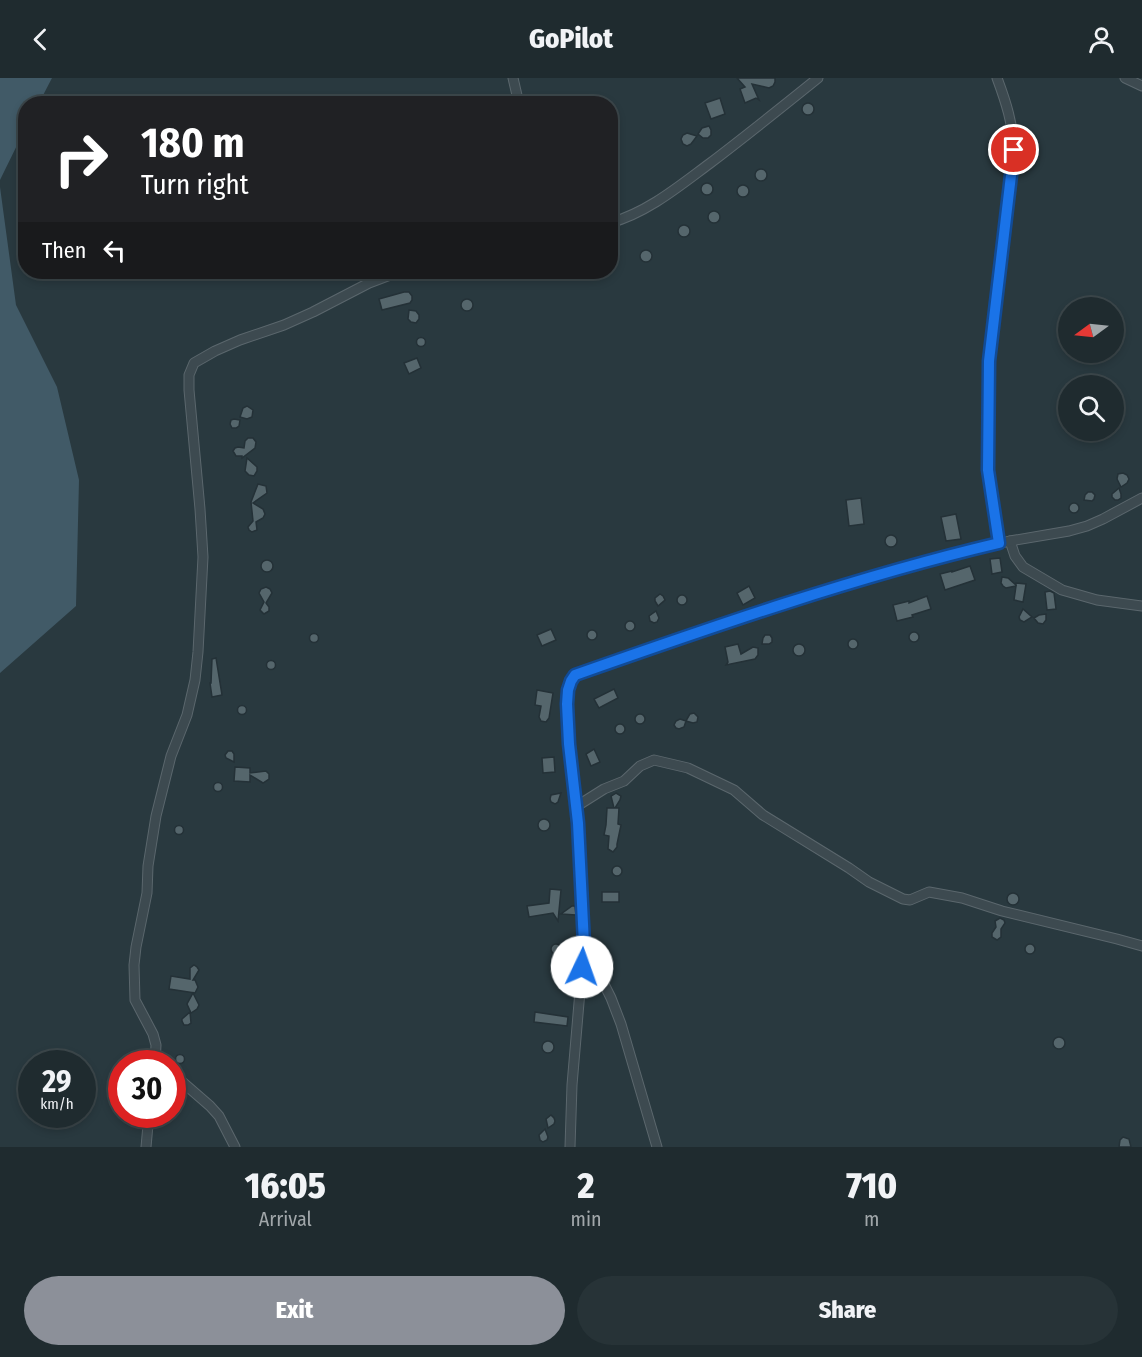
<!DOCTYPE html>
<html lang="en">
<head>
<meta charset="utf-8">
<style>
	:root { --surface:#1f2b2f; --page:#273337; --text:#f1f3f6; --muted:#a1a7aa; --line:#3c474b; --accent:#8c9099 }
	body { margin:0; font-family:"Fira Sans Condensed",sans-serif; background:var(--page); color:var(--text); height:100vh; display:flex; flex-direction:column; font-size:22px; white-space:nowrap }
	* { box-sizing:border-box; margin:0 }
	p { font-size:20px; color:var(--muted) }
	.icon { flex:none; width:33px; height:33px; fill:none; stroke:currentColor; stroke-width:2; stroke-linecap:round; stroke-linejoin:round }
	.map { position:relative; height:1069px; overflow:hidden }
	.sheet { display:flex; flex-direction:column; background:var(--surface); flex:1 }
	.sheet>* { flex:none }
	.banner { position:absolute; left:18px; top:18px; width:600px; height:183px; border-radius:24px; box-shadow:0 3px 9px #0003,0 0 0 2px var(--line); background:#202124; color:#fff; overflow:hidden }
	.needle { width:39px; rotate:255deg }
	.fabs { position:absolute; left:1058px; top:219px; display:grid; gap:12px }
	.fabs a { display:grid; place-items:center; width:66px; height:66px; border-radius:50%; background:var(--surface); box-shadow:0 3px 9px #0003,0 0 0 2px var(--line); font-size:30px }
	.speed { position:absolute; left:18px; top:972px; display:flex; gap:12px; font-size:30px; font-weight:700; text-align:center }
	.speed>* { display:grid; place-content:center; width:78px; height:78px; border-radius:50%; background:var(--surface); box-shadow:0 3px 9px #0003,0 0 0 2px var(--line); line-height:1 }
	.speed small { font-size:15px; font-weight:400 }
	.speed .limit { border:9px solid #d22; background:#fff; color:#111 }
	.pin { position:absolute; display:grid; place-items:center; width:51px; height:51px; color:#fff; margin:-26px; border:3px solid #fff; border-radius:50%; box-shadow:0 2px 6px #0007 }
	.me { position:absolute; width:66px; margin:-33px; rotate:3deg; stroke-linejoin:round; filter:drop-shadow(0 0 4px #0008) }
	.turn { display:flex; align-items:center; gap:21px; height:126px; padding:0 24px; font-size:27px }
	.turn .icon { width:78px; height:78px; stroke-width:2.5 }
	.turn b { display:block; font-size:42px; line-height:51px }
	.then { display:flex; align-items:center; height:57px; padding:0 24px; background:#0003; gap:12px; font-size:22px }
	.eta { display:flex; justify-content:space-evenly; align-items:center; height:102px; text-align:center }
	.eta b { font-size:36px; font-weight:800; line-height:42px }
	.primary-button { display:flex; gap:12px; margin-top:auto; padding:12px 24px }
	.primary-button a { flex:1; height:69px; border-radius:36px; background:var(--accent); color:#fff; font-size:24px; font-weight:800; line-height:69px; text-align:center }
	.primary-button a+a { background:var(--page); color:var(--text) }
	header { display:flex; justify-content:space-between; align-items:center; height:78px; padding:0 24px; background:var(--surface); font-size:27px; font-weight:800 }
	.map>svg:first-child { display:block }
	.water { fill:#415a67 }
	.building { fill:#55666c; stroke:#243137; stroke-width:1.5 }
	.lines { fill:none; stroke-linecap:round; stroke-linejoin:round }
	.minor-casing { stroke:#5b676d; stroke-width:11 }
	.minor { stroke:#3d4a50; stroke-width:9 }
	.route-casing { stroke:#114b97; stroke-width:15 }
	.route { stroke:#1a73e8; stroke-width:10 }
</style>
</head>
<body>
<header><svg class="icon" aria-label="back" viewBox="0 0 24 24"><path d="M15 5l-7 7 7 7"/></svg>GoPilot<svg class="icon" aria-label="person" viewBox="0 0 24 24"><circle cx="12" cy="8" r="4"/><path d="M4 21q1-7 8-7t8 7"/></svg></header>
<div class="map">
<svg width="1142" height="1069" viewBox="0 0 1142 1069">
	<rect width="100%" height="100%" fill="#29393f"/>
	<g class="water">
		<path d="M0 0H52L39 25 26 26 25 51 0 102Z"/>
		<path d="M0 109 16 227 57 309 79 402 76 528 0 595Z"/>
	</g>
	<g class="building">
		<path d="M737 0H775V4L773 8 769 10 752 6 759 22 756 20 745 25 740 11 745 9Z"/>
		<path d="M720 20 725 36 711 41 705 25Z"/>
		<circle cx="808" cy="31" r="6"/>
		<path d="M709 48 711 52V57L708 60H703L698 56 702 50Z"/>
		<path d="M687 55 697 58 691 66 687 68 683 66 681 61 683 57Z"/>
		<circle cx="761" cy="97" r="6"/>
		<circle cx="707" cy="111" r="6"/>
		<circle cx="743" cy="113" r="6"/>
		<circle cx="714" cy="139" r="6"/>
		<circle cx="684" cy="153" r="6"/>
		<circle cx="646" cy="178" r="6"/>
		<path d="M404 214H409L412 218V222L410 225 382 232 379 221Z"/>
		<circle cx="467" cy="227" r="6"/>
		<path d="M409 232 416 233 419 237V241L416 245 411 244 408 241Z"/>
		<circle cx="421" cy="264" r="4.5"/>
		<path d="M417 280 421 290 409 296 404 285Z"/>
		<path d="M247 328 253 332 252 339 247 341 240 339 243 330Z"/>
		<path d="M234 341 240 342 239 348 236 350H232L230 346 231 342Z"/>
		<path d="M248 360H253L256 364 255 370 242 380V378H236L233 373 235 370 238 369 244 370 245 363Z"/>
		<path d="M247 380 257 389V393L254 398 249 397 245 393Z"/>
		<path d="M1123 395 1127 397 1129 401 1127 405 1121 409 1117 401 1118 396Z"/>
		<path d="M258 406 266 408 267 415 253 425 263 431 265 436 263 440 256 444 257 452 252 454 249 452 248 449 253 443 251 424Z"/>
		<path d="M1119 410 1121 416V420L1118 422H1115L1112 419V416Z"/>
		<path d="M1088 414H1092L1095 417 1094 421 1092 423 1084 422 1085 417Z"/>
		<path d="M861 420 864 446 849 448 846 422Z"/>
		<circle cx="1074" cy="430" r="5"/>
		<path d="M956 436 961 461 946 463 941 439Z"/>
		<circle cx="891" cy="463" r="6"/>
		<path d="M1000 480 1002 494 992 496 990 481Z"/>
		<circle cx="267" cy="488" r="6"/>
		<path d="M970 488 975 502 945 512 940 496 952 493V494Z"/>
		<path d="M1002 499 1008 500 1016 507V505L1026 506 1023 524 1014 522 1016 508 1006 510 1003 508 1001 505Z"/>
		<path d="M749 508 755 520 743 527 737 515Z"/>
		<path d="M266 509 270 511 272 515 266 525 269 529V533L264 536 260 532 264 524 259 515 261 511Z"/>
		<path d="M1050 513 1054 515 1056 531 1047 532 1045 514Z"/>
		<path d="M660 516 663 518 665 522 658 528 655 523V520Z"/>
		<circle cx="682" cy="522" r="5"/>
		<path d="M927 518 931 531 912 537 913 539 897 543 893 527 909 523V525Z"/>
		<path d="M1023 531 1032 539 1024 544 1020 542 1019 539Z"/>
		<path d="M656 533 659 540 657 544 654 545 650 543 649 538Z"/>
		<path d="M1046 536V542L1043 546 1038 545 1034 540 1039 537Z"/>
		<circle cx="630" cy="548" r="5"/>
		<path d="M551 551 556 562 542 568 537 557Z"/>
		<circle cx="592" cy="557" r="5"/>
		<circle cx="914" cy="559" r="5"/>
		<circle cx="314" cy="560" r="4.5"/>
		<path d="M765 557H770L772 560V564L769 566H762L763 560Z"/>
		<circle cx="853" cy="566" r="5"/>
		<circle cx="799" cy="572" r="6"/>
		<path d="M738 566 741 576 753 569 758 570V577L755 581 726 587 728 584 725 569Z"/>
		<path d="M216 580 222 617 212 619 210 605H211L212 581Z"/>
		<circle cx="271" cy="587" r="4.5"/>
		<path d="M614 611 618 620 599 630 594 621Z"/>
		<path d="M537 612 553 615 549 640 546 644 541 643 539 639 541 628 535 627Z"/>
		<circle cx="242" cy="632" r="4.5"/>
		<path d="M694 635 698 639 697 644 693 645 686 643 690 636Z"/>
		<circle cx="640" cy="641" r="5"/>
		<path d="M680 641 686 643 684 649 679 651 676 650 674 647 676 643Z"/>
		<circle cx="620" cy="651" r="5"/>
		<path d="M594 671 600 684 591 688 586 676Z"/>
		<path d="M228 673H232L234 676V684L226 680 225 677Z"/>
		<path d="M554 679 555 694 543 695 542 680Z"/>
		<path d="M235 689 250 690V695L266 693 269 696V701L263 705 250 697V704L234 703Z"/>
		<circle cx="218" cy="709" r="4.5"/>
		<path d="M561 715 558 724 555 726 551 724 550 721 551 717Z"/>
		<path d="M616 715 621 718 620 722 615 730H619L618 746 621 747 617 766V769L613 774 608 771 609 758 604 757 606 747 607 730H614L611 718Z"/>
		<circle cx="544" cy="747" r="6"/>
		<circle cx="179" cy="752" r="4.5"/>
		<circle cx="617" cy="793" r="5"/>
		<path d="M550 811 561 812 558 843 553 835 529 839 527 828 549 825Z"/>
		<rect x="602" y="814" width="17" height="10"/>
		<circle cx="1013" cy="821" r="6"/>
		<path d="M572 828H575L576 837 561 836Z"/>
		<path d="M1000 840 1004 842 1005 845 1001 851V859L997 862 992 859V855L996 849 995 843Z"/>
		<circle cx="556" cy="871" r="5"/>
		<circle cx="1030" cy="871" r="5"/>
		<path d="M194 887 197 889 199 892 193 902H195L198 909 195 915 169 911 171 898 190 901V890Z"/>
		<circle cx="563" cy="903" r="5"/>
		<path d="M193 915 199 927 197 931 191 935 187 926Z"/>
		<path d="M190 934 191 945 188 947H184L182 943V941Z"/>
		<path d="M535 934 568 939 567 948 534 944Z"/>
		<circle cx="1059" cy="965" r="6"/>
		<circle cx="548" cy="969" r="6"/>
		<circle cx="180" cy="981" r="4.5"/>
		<path d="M551 1037 554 1040 555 1043 554 1046 548 1050 546 1041Z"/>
		<path d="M545 1051 548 1059 547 1062 543 1064 540 1062 539 1057Z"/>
		<path d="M1123 1059 1129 1061 1131 1069H1119L1120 1062Z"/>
	</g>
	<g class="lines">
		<g class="minor-casing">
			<g id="minor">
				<path d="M513 0 519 26"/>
				<path d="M997 0C1006 24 1013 46 1014 72L989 283 988 392 999 465"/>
				<path d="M1125 0 1142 8"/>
				<path d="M610 145C648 134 678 109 709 86 746 58 782 29 818 0"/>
				<path d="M1010 463 1015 478 1023 489 1062 512 1097 522 1142 528"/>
				<path d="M577 728 604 711 624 703 640 688 654 682 688 690 734 712 763 737 849 790 869 804 903 821 910 822 929 814 962 820 1002 833 1117 861 1142 868"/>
				<path d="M584 866 611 920 621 946 657 1069"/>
				<path d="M155 986 156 967 153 956 135 922 134 887 136 869 147 815 148 788 156 738 171 678 187 637 195 602 198 574 203 479 200 431 189 312V297L194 285 215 273 240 262 284 247 313 234 369 205 398 194"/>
				<path d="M172 995 210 1028 219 1038 235 1069"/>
				<path d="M146 1069 149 1036"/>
				<path d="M570 1069 572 1007 584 866 577 728 569 666 567 626 568 612 571 603 575 597 719 547 831 512 958 475 1010 463 1069 453 1087 448 1103 441 1142 420"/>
			</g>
		</g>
		<use href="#minor" class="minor"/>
	</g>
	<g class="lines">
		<g class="route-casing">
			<path id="route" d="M582 889 584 866 578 745 569 666 567 626 568 612 571 603 575 597C715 548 855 499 999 465L988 392 989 283 1014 72"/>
		</g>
		<use href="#route" class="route"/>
	</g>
</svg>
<div class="fabs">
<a><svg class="needle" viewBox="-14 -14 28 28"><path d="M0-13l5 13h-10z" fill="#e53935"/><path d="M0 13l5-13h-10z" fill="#a1a7aa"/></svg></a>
<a><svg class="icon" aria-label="search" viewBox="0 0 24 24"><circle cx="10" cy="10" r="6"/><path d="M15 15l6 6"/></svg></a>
</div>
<div class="speed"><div>29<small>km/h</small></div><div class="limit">30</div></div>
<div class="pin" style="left:1014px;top:72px;background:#d93025"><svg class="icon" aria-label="arrive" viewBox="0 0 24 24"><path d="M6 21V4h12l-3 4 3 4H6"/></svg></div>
<svg class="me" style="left:582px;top:889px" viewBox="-20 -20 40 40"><circle r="19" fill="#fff"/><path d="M0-13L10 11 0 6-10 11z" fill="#1a73e8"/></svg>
<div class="banner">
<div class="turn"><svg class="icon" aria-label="right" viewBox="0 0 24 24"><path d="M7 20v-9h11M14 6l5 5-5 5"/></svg><div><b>180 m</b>Turn right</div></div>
<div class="then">Then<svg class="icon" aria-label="left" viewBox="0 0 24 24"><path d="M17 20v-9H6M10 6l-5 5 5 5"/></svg></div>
</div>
</div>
<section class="sheet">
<div class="eta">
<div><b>16:05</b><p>Arrival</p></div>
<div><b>2</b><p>min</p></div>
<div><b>710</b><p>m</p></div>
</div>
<div class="primary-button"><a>Exit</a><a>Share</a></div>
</section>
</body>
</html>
